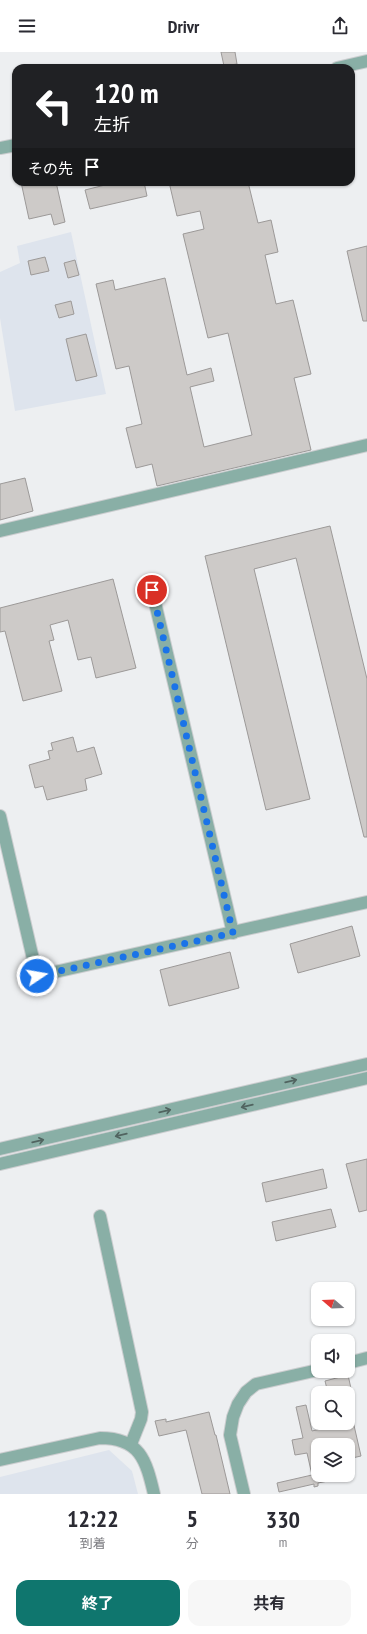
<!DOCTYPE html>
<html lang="ja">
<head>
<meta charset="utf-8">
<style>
	:root { --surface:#fff; --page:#f7f7f7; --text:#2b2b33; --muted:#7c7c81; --accent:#0f766e }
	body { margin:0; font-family:"PT Sans Narrow","Noto Sans JP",sans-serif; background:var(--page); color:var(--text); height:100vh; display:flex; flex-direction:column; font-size:15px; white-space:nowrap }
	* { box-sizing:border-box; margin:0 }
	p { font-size:13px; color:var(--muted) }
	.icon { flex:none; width:22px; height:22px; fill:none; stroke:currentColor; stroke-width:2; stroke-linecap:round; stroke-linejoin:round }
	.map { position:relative; height:1442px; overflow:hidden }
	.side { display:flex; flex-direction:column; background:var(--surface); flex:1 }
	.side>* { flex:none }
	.banner { position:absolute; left:12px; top:12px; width:343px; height:122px; border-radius:12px; box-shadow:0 1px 3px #0004; background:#202124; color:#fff; overflow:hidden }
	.needle { width:26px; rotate:289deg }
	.fabs { position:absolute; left:311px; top:1230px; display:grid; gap:8px }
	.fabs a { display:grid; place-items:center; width:44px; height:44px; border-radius:8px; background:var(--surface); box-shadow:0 1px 3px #0004; font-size:20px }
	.pin { position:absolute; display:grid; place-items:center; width:34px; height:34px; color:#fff; margin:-17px; border:2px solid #fff; border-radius:50%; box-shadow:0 1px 4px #0007 }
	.me { position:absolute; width:44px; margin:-22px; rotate:78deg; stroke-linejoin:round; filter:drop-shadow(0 0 3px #0008) }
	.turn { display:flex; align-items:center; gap:14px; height:84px; padding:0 16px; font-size:18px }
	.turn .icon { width:52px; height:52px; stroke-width:2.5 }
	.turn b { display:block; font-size:28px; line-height:34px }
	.then { display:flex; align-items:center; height:38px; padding:0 16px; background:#0003; gap:8px; font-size:15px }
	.eta { display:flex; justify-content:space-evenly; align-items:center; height:68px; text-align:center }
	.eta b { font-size:24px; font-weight:700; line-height:28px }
	.primary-button { display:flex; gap:8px; margin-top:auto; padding:8px 16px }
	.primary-button a { flex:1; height:46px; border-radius:12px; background:var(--accent); color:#fff; font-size:16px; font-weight:700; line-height:46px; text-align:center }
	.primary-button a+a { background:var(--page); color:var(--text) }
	header { display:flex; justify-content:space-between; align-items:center; height:52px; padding:0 16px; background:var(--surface); font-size:18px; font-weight:700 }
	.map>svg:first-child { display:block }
	.built { fill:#dee4ed }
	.building { fill:#cdcac8; stroke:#9c9998 }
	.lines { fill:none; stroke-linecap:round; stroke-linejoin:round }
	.minor-casing { stroke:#cbcdcf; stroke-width:14 }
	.minor { stroke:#89afa6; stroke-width:12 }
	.oneway { stroke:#516460 }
	.route { stroke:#1a73e8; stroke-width:7; stroke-dasharray:0 12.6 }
</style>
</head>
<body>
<header><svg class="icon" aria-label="menu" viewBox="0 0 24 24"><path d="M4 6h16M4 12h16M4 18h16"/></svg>Drivr<svg class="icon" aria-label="share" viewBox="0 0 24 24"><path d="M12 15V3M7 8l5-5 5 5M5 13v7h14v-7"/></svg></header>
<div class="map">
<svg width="367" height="1442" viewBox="0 0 367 1442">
	<rect width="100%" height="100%" fill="#edeff1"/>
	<g class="built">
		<path d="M71 180 106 342 15 359 0 266V220L20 211 17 194Z"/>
		<path d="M109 1398 132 1419 138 1442H0V1425Z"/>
	</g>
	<g class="building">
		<path d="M221 0H235L237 12 224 14Z"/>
		<path d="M21 130H56L65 170 54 173 51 162 29 167Z"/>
		<path d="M117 130H144L147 144 90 157 85 138Z"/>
		<path d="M169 130H248L258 171 271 168 278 200 265 203 276 252 293 248 311 322 294 326 311 398 157 434 152 412 136 416 126 376 142 372 129 314 116 317 96 232 113 228 115 238 165 226 187 323 211 316 214 329 190 335 204 395 252 383 228 281 208 286 183 182 204 177 200 159 177 164Z"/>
		<path d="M367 194V269H363L347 199Z"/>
		<path d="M45 205 49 219 31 223 28 209Z"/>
		<path d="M75 208 79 223 68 226 64 211Z"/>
		<path d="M71 249 74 262 59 266 55 253Z"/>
		<path d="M86 282 97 324 76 329 66 287Z"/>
		<path d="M25 426 33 459 0 468V432Z"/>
		<path d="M330 474 367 627V785H364L296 506 254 517 310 747 266 758 205 504Z"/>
		<path d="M113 527 136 616 96 626 91 605 78 608 68 568 50 573 54 588 49 589 62 639 23 649 5 579 0 580V556Z"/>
		<path d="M73 685 77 700 94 695 102 722 85 727 87 738 47 748 43 734 35 736 29 713 50 707 48 699 53 698 51 691Z"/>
		<path d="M352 874 360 904 298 921 290 892Z"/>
		<path d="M230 900 239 936 169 954 160 918Z"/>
		<path d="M367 1107V1158L359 1160 346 1112Z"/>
		<path d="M323 1117 327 1136 266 1150 262 1131Z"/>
		<path d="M331 1157 336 1175 276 1189 272 1170Z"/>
		<path d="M348 1323 352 1341H328L325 1329Z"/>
		<path d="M306 1353 312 1379 353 1369 361 1404 348 1407V1393H315L318 1407V1423H337L338 1427 318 1431V1434L314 1435V1432L279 1440 277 1431 312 1423 307 1401 295 1403 292 1388 303 1386 296 1355Z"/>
		<path d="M209 1360 215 1383H216L230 1442H202L186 1378 159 1384 155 1369 166 1367V1370Z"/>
	</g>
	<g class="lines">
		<g class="minor-casing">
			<g id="minor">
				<path d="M337 16 367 9"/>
				<path d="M0 96 16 93"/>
				<path d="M0 479 367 393"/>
				<path d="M152 538 233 881"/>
				<path d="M0 764 37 924 367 850"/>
				<path d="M0 1097 367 1012"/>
				<path d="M0 1112 367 1026"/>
				<path d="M100 1164 142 1360 141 1367 131 1392"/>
				<path d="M348 1311 367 1306"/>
				<path d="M0 1408 100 1386C140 1386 146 1408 154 1442"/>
				<path d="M244 1442 230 1383 233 1365 238 1352 246 1340 256 1332 318 1318"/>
			</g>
		</g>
		<use href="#minor" class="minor"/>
	</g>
	<defs><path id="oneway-shaft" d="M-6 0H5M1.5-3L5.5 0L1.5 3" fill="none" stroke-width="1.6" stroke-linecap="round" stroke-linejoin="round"/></defs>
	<g class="oneway">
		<use href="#oneway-shaft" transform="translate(291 1029) rotate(-13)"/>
		<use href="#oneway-shaft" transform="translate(247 1054) rotate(167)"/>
		<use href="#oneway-shaft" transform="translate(165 1059) rotate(-13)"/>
		<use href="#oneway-shaft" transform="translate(121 1083) rotate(167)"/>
		<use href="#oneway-shaft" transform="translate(38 1089) rotate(-13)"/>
	</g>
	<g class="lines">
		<path class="route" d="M37 924 233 881 152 538"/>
	</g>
</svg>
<div class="fabs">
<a><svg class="needle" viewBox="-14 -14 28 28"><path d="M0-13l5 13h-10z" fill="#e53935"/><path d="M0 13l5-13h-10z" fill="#7c7c81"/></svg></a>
<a><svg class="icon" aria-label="sound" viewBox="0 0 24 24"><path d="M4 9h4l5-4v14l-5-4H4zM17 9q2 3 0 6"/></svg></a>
<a><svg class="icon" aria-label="search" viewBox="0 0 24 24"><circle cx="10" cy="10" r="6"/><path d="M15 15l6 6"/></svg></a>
<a><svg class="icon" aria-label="layers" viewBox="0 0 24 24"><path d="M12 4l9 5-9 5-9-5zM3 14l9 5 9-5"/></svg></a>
</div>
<div class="pin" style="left:152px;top:538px;background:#d93025"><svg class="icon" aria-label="arrive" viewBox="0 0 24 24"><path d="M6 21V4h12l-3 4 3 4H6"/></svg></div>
<svg class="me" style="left:37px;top:924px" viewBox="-20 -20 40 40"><circle r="17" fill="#1a73e8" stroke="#fff" stroke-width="3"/><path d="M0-11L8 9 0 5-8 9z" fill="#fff"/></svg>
<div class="banner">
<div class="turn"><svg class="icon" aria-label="left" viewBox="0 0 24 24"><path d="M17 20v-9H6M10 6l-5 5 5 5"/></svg><div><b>120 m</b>左折</div></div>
<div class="then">その先<svg class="icon" aria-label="arrive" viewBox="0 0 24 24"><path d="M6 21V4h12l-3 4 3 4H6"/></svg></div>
</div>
</div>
<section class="side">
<div class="eta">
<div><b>12:22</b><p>到着</p></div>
<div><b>5</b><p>分</p></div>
<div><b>330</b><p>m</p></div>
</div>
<div class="primary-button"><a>終了</a><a>共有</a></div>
</section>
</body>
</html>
